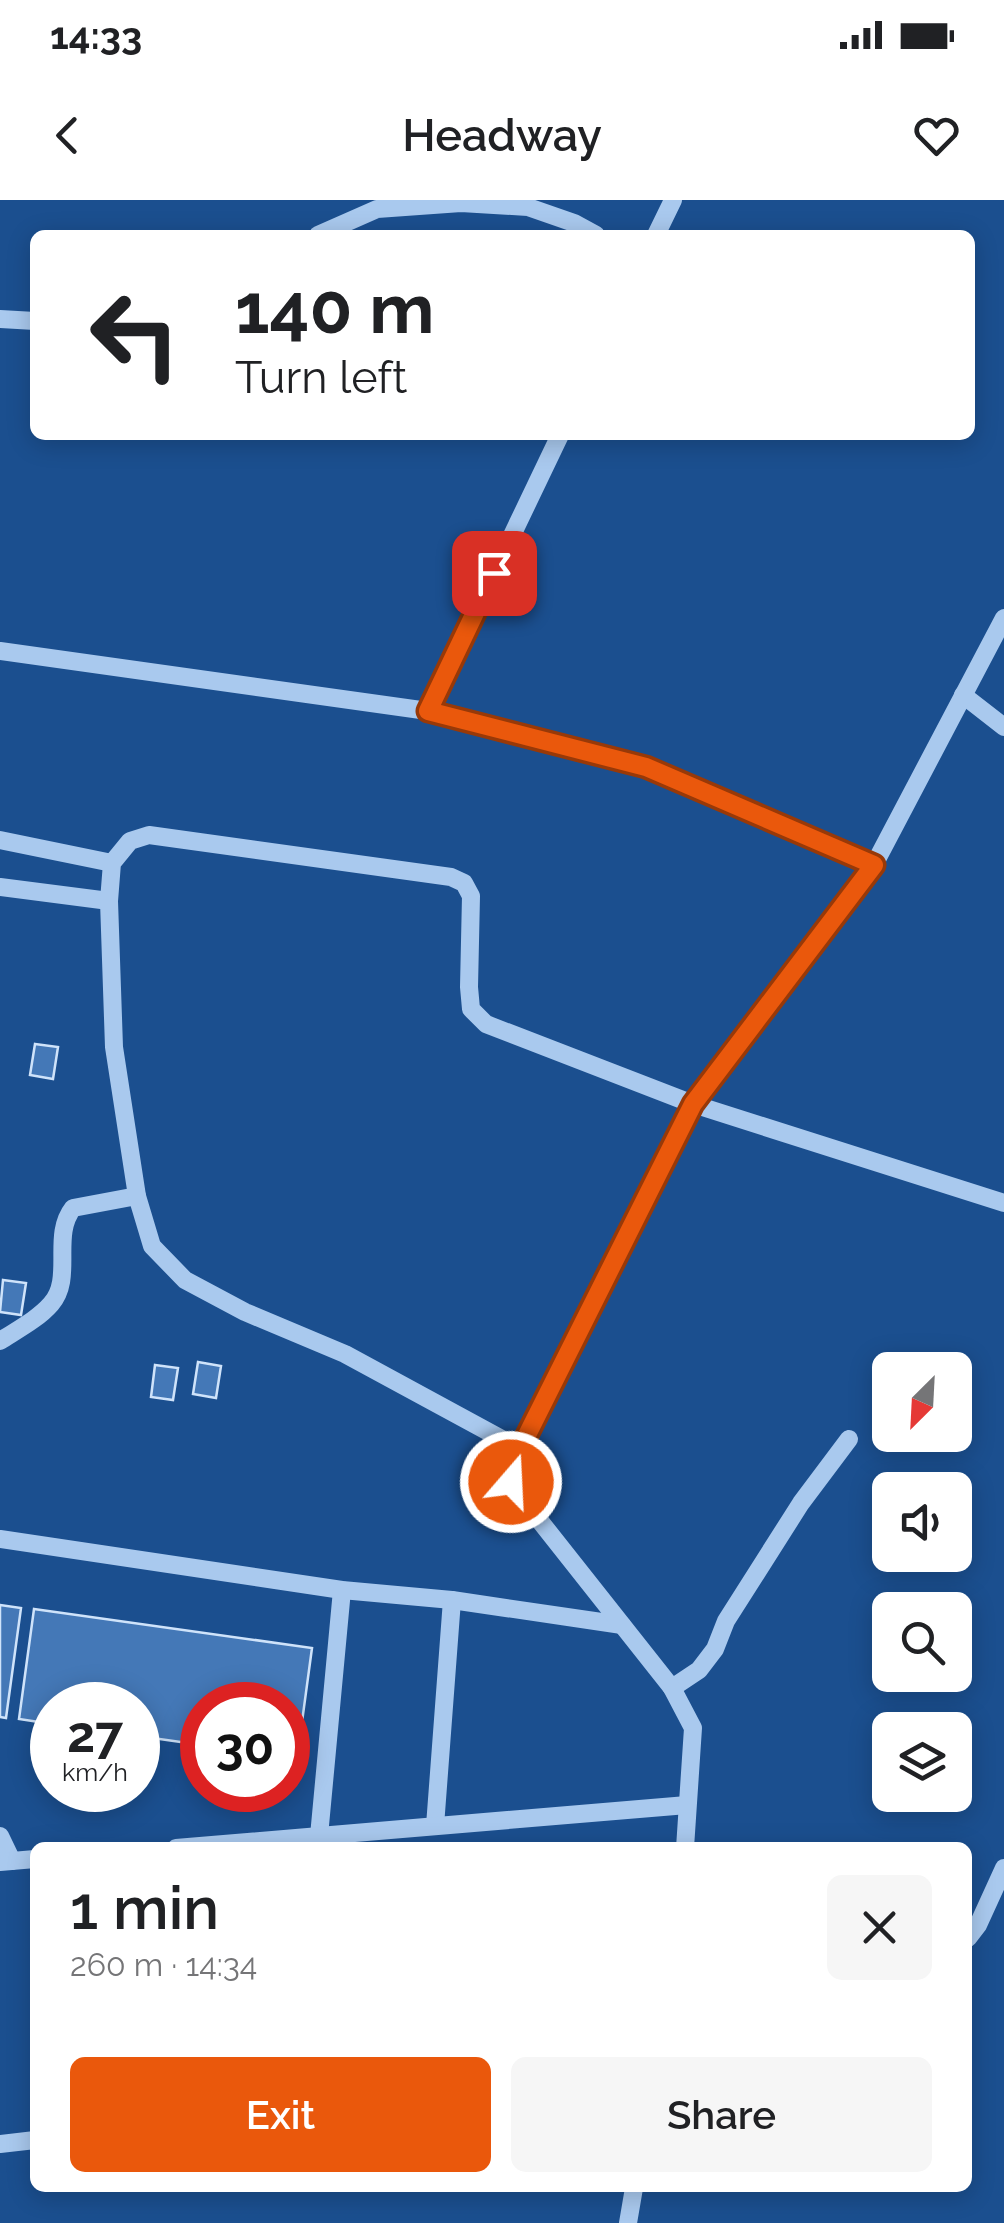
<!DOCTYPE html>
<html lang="en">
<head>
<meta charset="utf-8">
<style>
	:root { --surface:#fff; --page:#f6f6f6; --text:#202124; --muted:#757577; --accent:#ea580c }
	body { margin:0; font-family:Raleway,sans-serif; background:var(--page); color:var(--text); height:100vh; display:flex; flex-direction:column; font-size:38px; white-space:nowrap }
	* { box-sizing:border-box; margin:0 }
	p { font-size:32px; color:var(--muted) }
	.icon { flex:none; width:55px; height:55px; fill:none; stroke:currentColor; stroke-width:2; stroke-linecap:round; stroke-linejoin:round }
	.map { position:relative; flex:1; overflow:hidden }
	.sheet { position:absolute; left:30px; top:1642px; width:942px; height:350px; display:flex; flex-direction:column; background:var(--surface); border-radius:15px; box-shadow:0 5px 25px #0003 }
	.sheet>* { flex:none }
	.hud { position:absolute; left:30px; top:30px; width:945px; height:210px; border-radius:15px; box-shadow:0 5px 25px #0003; background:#fff; color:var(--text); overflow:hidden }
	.needle { width:65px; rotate:204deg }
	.controls { position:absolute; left:872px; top:1152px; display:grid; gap:20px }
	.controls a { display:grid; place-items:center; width:100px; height:100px; border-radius:15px; background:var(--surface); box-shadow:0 5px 25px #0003; font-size:50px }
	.speed { position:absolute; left:30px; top:1482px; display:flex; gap:20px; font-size:50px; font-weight:700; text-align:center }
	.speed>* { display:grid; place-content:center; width:130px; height:130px; border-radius:50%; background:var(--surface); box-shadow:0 5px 25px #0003; line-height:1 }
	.speed small { font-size:25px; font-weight:400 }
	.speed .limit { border:15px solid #d22; background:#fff; color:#111 }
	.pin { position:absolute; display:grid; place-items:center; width:85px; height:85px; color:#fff; margin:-42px; border-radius:20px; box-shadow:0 5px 15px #0006 }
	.me { position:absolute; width:110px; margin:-55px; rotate:19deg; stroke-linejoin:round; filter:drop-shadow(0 0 8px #0008) }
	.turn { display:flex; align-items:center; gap:35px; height:210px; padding:0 40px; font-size:45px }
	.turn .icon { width:130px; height:130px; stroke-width:2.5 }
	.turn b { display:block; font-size:70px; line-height:85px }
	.round { display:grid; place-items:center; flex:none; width:105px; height:105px; border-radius:15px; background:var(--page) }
	.overview { display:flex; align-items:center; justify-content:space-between; height:170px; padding:0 40px }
	h1 { font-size:60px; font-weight:600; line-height:75px }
	.cta { display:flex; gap:20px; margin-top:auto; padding:20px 40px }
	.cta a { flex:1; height:115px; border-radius:15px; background:var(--accent); color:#fff; font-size:40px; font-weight:600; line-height:115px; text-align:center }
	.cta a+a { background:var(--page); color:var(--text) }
	.status { display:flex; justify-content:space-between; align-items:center; height:70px; padding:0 50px; background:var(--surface); direction:ltr }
	.status svg { height:28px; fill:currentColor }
	header { display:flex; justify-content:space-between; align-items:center; height:130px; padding:0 40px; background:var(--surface); font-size:45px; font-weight:600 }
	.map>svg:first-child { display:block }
	.building { fill:#4478b7; stroke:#cfe3fa; stroke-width:2.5 }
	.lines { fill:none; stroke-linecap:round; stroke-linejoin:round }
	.minor { stroke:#a9c9ee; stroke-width:18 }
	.route-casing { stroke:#983908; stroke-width:25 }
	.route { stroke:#ea580c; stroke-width:18 }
</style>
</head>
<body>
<div class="status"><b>14:33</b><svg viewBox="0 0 49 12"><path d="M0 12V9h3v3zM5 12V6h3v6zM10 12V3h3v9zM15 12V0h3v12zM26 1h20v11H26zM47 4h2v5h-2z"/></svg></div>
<header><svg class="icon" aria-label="back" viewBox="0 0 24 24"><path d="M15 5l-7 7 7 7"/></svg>Headway<svg class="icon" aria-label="heart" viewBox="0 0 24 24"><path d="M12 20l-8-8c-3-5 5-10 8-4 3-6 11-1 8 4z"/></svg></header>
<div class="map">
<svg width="1004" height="2023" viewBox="0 0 1004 2023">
	<rect width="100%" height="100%" fill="#1b4f8f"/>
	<g class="building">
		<path d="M35 844 58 847 53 879 30 875Z"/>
		<path d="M3 1080 26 1083 21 1115 0 1112Z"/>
		<path d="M198 1162 221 1166 216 1198 193 1194Z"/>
		<path d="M155 1165 178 1168 173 1200 151 1197Z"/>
		<path d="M0 1405 21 1408 6 1518 0 1517Z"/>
		<path d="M34 1409 312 1448 297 1559 288 1557V1505H202V1545L138 1536V1505H52V1524L19 1519Z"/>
	</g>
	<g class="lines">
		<g class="minor">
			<path d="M318 35 377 9 461 3 528 7 574 23 596 35"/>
			<path d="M656 35 673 0"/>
			<path d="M0 119 35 121"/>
			<path d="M0 451 428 511 646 567 874 665"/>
			<path d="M963 495 1004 527"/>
			<path d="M428 511 560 235"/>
			<path d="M0 640 112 663"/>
			<path d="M0 687 109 701"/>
			<path d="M0 1141C17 1130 38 1119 51 1104 74 1078 51 1036 73 1008L137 996"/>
			<path d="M520 1249 345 1154 245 1112 185 1080 152 1046 137 996 114 847 109 701 112 663 130 641 149 635 451 677 464 683 471 696 469 787 471 809 486 824 693 904 1004 1003"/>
			<path d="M0 1339 342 1390 452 1400 622 1425"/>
			<path d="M672 1488 699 1470 715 1449 726 1421 801 1303 849 1239"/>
			<path d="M435 1626 452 1400"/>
			<path d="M0 1636 12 1661"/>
			<path d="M319 1636 342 1390"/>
			<path d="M176 1648 687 1605"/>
			<path d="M685 1648 693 1528 672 1488 517 1292 511 1282V1271L693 904 874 665 1004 418"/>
			<path d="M0 1662 35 1659"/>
			<path d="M968 1738 978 1725 1004 1668"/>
			<path d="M0 1944 35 1940"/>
			<path d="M628 2023 634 1988"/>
		</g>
	</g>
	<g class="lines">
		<g class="route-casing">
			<path id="route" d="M494 373 428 511 646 567 874 665 693 904 520 1249 511 1270V1282"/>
		</g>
		<use href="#route" class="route"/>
	</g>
</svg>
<div class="controls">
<a><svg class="needle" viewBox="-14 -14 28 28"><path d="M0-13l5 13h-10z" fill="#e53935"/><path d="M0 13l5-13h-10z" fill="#757577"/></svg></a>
<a><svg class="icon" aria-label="sound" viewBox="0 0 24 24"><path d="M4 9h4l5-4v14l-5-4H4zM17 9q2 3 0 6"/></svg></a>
<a><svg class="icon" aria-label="search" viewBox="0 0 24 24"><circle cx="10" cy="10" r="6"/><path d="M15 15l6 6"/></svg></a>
<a><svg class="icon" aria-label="layers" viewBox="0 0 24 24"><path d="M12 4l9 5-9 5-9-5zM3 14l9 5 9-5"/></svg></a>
</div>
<div class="speed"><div>27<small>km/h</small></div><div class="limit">30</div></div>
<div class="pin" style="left:494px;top:373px;background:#d93025"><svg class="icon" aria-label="arrive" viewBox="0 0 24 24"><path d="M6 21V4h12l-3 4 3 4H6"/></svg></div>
<svg class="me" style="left:511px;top:1282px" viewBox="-20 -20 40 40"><circle r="17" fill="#ea580c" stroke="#fff" stroke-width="3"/><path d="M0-11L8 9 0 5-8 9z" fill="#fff"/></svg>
<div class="hud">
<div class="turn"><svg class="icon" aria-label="left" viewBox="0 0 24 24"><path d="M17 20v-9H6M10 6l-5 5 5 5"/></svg><div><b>140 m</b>Turn left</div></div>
</div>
<section class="sheet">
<div class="overview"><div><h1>1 min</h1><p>260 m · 14:34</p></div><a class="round"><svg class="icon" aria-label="close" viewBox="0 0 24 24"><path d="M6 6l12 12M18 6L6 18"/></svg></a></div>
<div class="cta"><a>Exit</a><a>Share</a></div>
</section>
</div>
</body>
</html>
